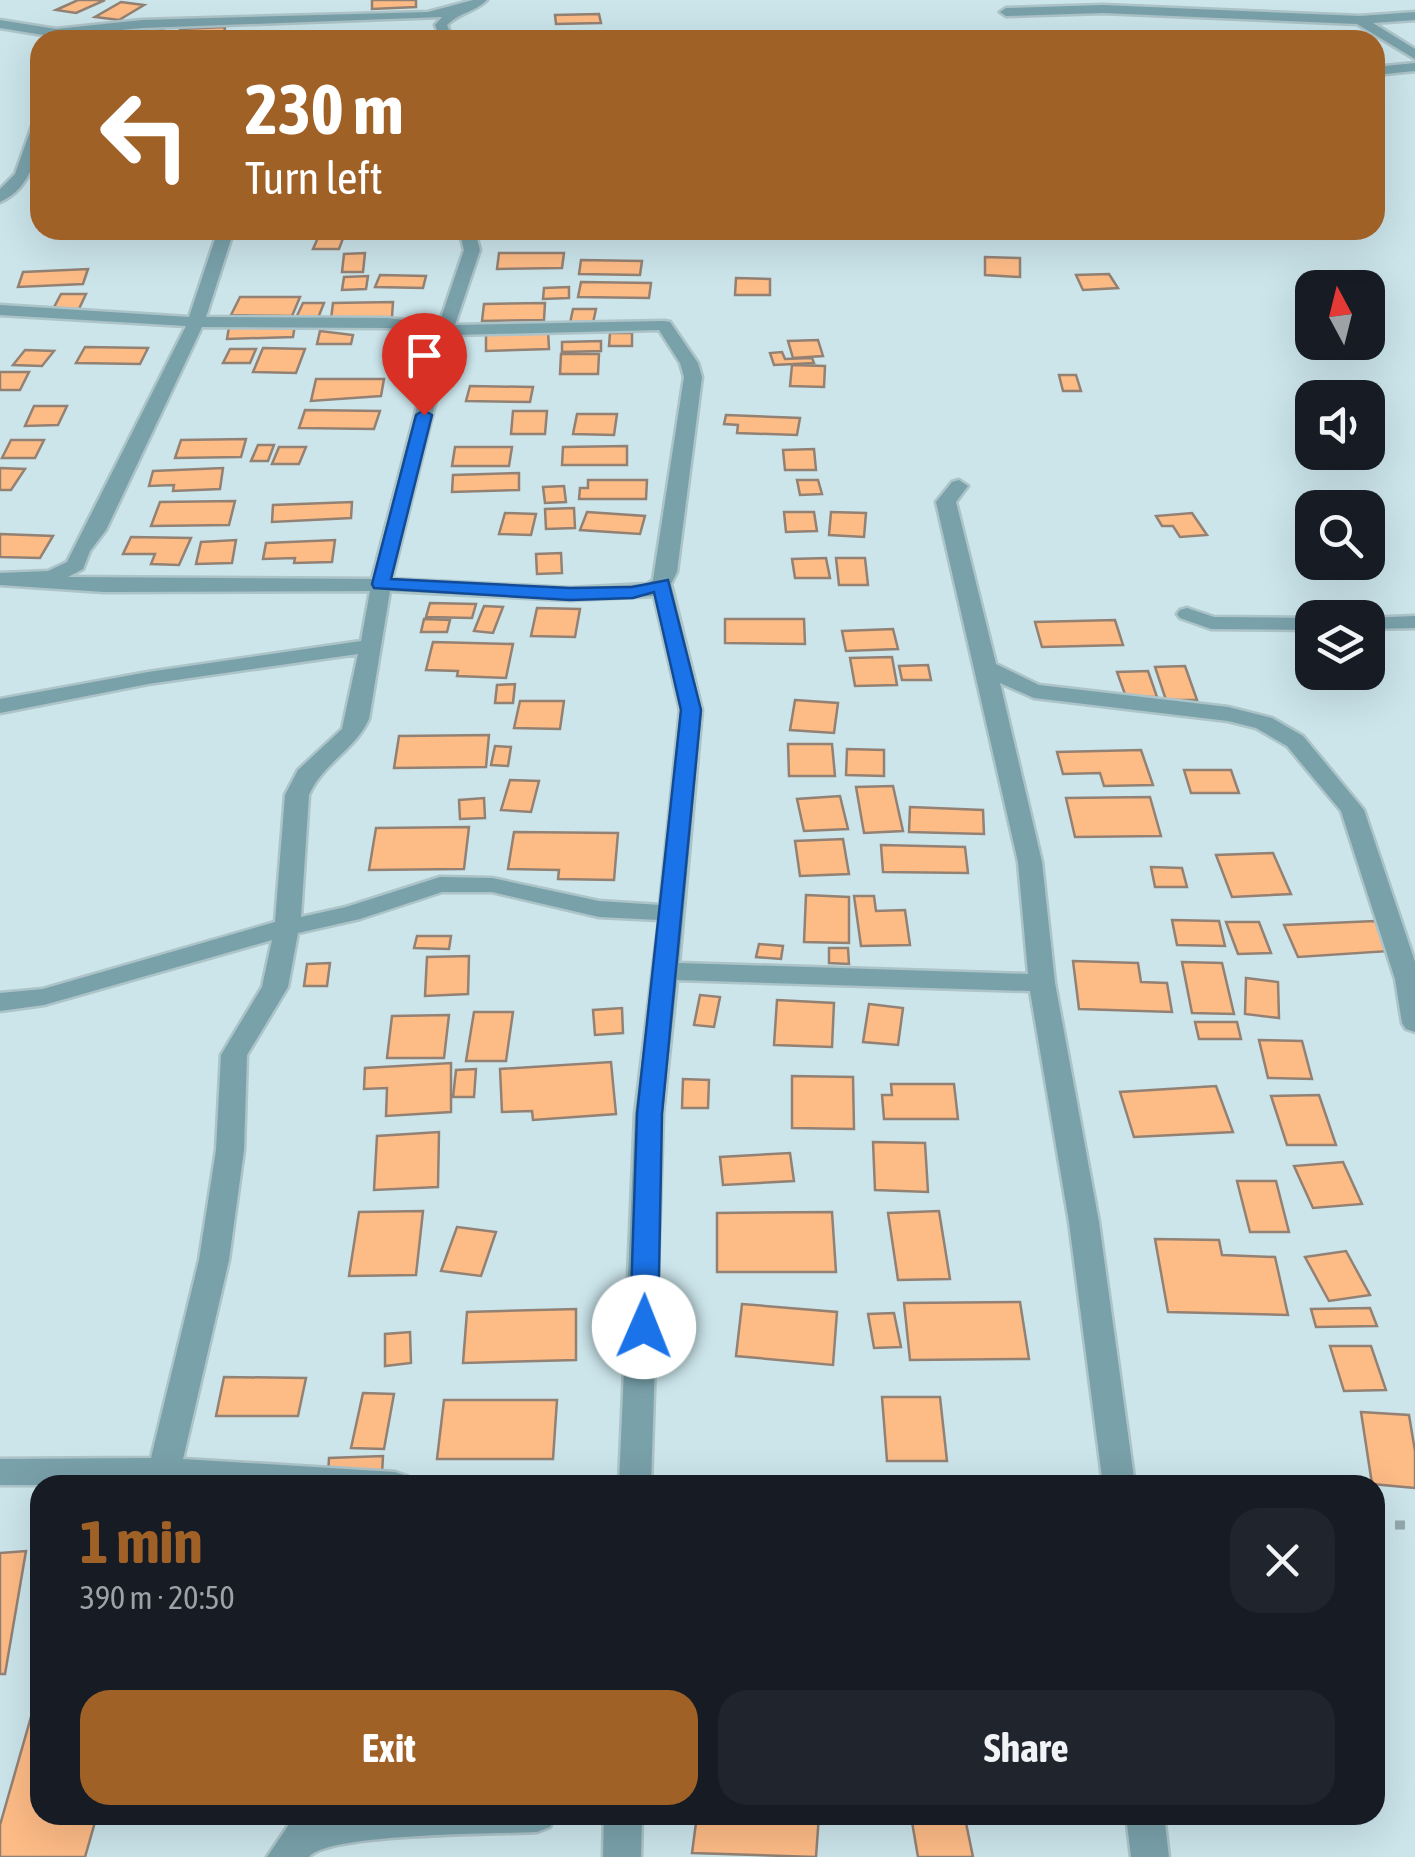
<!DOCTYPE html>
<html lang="en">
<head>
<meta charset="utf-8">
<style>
	:root { --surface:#171b24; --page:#20242c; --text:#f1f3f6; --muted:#9ea1a6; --accent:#a06127 }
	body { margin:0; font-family:"Asap Condensed",sans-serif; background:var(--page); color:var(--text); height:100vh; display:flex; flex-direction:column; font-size:38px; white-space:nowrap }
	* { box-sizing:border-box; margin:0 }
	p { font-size:32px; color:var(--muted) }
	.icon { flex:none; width:55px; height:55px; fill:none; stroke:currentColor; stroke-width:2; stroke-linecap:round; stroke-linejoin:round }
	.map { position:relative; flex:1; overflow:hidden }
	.drawer { position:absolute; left:30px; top:1475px; width:1355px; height:350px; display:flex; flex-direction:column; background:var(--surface); border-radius:30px; box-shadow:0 10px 40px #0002 }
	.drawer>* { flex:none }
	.guide { position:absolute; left:30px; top:30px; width:1355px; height:210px; border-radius:30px; box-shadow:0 10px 40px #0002; background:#a06127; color:#fff; overflow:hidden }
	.needle { width:65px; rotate:353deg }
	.controls { position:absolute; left:1295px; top:270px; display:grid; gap:20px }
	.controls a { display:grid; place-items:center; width:90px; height:90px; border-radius:20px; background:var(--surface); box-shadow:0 10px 40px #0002; font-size:50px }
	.pin { position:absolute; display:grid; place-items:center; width:85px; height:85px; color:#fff; margin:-102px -42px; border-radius:50% 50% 50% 0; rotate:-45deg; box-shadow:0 0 10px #0007 }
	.pin .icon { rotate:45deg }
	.me { position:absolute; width:110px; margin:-55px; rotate:1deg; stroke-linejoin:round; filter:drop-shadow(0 0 8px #0008) }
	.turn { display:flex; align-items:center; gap:35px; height:210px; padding:0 50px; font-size:45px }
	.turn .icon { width:130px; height:130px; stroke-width:2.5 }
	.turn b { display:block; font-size:70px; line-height:85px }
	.round { display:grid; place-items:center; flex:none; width:105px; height:105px; border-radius:30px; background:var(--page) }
	.headline { display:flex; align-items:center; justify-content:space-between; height:170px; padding:0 50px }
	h1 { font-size:60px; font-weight:700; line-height:75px; color:var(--accent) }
	.button { display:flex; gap:20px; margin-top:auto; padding:20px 50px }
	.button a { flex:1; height:115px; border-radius:30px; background:var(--accent); color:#fff; font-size:40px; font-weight:700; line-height:115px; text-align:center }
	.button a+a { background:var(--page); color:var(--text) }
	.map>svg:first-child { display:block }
	.building { fill:#fdbb86; stroke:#938174; stroke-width:2.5 }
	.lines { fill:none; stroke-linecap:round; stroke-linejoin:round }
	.street-casing { stroke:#acc3c8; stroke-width:5 }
	.path { stroke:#94a8ad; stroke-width:9; stroke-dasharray:10 10; stroke-linecap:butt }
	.street { fill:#79a1aa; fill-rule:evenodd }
	.route { fill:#1a73e8; stroke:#114b97; stroke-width:2.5 }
</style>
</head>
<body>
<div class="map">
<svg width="1415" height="1857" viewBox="0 0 1415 1857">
	<rect width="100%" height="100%" fill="#cbe5eb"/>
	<g class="building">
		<path d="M78 0H105L76 13 56 10Z"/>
		<path d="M372 0H416V7L372 9Z"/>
		<path d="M121 2 144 5 119 20 95 17Z"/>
		<path d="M599 14 601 23 556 24 555 15Z"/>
		<path d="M225 27 224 36 179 38 180 29Z"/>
		<path d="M164 29 156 32 155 40H91L101 37 102 32Z"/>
		<path d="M320 233H345L339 249H313Z"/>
		<path d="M365 253 363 272H342L344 254Z"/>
		<path d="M499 253H564L562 268 497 269Z"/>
		<path d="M985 257 1020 258V277L985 275Z"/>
		<path d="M581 260 642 261 640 275 579 274Z"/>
		<path d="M88 269 83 284 18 287 23 272Z"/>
		<path d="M1109 274 1118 288 1083 290 1076 275Z"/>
		<path d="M380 275 426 276 423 288 375 287Z"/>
		<path d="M368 276 366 289 342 290 344 277Z"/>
		<path d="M736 278 770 279V295H735Z"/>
		<path d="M581 282 651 283 649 298 578 297Z"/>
		<path d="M569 287V298L543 299 544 288Z"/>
		<path d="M61 294H86L78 311H52Z"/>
		<path d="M240 297H300L292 316 231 315Z"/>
		<path d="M393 302 392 317 331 319 333 303Z"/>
		<path d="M303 303H324L318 318H296Z"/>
		<path d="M545 303 544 320 482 321 484 304Z"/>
		<path d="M573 309H596L593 323H570Z"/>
		<path d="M295 325 293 337 227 339 229 327Z"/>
		<path d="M548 330 549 349 486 351V332Z"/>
		<path d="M320 331 353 335 351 344H317Z"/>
		<path d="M610 333H632V346H609Z"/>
		<path d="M818 340 823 356 793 358 788 341Z"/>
		<path d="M601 341V351L562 352V342Z"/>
		<path d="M85 347 148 348 140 364 76 363Z"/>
		<path d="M263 348 305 349 296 373 253 372Z"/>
		<path d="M230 349H256L250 363H223Z"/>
		<path d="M25 350 54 351 42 366 13 365Z"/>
		<path d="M782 352 785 359 812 358 814 363 774 365 770 353Z"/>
		<path d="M561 354H599L598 374H560Z"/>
		<path d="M792 365 825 366 824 387 790 386Z"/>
		<path d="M0 372H29L20 390H0Z"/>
		<path d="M1059 375H1076L1081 391H1063Z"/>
		<path d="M316 379H384L381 396 311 401Z"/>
		<path d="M470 386 533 387 530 402 466 401Z"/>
		<path d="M34 406H67L58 425 25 426Z"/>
		<path d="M305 410 380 411 374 429 299 428Z"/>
		<path d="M513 411H547L545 434H511Z"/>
		<path d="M577 414H617L614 435 573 434Z"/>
		<path d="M726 415 800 418 797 435 737 433 738 425 724 424Z"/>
		<path d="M246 439 241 457 175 458 181 440Z"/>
		<path d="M11 440H44L35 458H2Z"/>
		<path d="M258 445H274L268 461H251Z"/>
		<path d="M627 446V465H562L563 447Z"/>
		<path d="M279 447H306L299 464H272Z"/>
		<path d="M455 447H512L509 466H452Z"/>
		<path d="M814 449 816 470H785L783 450Z"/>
		<path d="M0 468 25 469 11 490H0Z"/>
		<path d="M223 468 220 489 173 491 174 485 149 486 153 471Z"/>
		<path d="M519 473V490L452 492 453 475Z"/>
		<path d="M588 480H647L646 499H579L580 488H588Z"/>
		<path d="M797 480H818L822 494 800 495Z"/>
		<path d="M564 486 566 502 545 503 543 487Z"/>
		<path d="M235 501 229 525 151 526 160 502Z"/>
		<path d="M352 502 351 518 272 522 273 505Z"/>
		<path d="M574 508 575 528 546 529 545 509Z"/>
		<path d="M587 512 645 516 640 534 580 530Z"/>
		<path d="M784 512H814L817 531 786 532Z"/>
		<path d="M831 512 866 513 864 537 829 535Z"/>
		<path d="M505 513 536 514 531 535 499 534Z"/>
		<path d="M1192 513 1207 535 1180 537 1173 526H1162L1156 516Z"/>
		<path d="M0 534 53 536 40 558 0 557Z"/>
		<path d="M131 537 191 538 179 565 151 564 155 554H123Z"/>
		<path d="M236 540 232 563 196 564 201 542Z"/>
		<path d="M335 540 332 562 294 563 295 558 263 559 266 543Z"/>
		<path d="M561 553 562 573 537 574 536 554Z"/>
		<path d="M826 558 830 578H795L792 559Z"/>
		<path d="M836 558H865L868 585H839Z"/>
		<path d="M430 603 476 604 472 618 426 617Z"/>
		<path d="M484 606 503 607 493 633 474 631Z"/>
		<path d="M537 608 580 609 575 637 531 636Z"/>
		<path d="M424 619 450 620 447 632H421Z"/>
		<path d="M725 619H804L805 644 725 643Z"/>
		<path d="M1115 620 1123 645 1042 647 1035 622Z"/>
		<path d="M893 629 898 649 846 651 842 631Z"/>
		<path d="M433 642 513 644 506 678 457 676 458 671 426 670Z"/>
		<path d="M892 657 897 685 855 686 850 658Z"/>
		<path d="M928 665 931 680H902L899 666Z"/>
		<path d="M1185 666 1197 700H1166L1155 667Z"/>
		<path d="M1148 671 1157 697H1126L1117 672Z"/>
		<path d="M515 684 513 703H495L497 685Z"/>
		<path d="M795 700 838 703 834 733 790 730Z"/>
		<path d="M520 701H564L560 729 514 728Z"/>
		<path d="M489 735 486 767 394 768 399 736Z"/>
		<path d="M788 744H832L835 776H789Z"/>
		<path d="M495 746 511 747 508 766 491 765Z"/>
		<path d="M847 749 884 750V776L846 775Z"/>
		<path d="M1141 750 1153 785 1104 786 1100 773 1063 774 1057 752Z"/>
		<path d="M1184 770H1231L1239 793H1191Z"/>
		<path d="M510 780 539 781 531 812 501 810Z"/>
		<path d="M893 786 903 831 864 833 856 787Z"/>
		<path d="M840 796 848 829 804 831 797 799Z"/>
		<path d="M1150 797 1161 836 1075 837 1066 798Z"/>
		<path d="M484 798 485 818 460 819 459 800Z"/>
		<path d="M910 807 983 810 984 834 909 832Z"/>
		<path d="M469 827 464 869 369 870 376 828Z"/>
		<path d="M514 832 618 833 614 880 558 879 559 870 508 869Z"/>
		<path d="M843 839 849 874 800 876 795 841Z"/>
		<path d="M881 845 965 847 968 873 883 872Z"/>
		<path d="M1273 853 1291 894 1232 897 1216 855Z"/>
		<path d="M1151 867 1182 868 1187 887H1155Z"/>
		<path d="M806 895 849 897V943L804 942Z"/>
		<path d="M854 896H874L876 911 905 910 910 945 861 946Z"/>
		<path d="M1172 920 1219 921 1225 946 1177 945Z"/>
		<path d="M1375 921 1390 951 1298 957 1284 925Z"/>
		<path d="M1226 922H1259L1271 953 1238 954Z"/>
		<path d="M417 936H451L449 949 414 948Z"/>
		<path d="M759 944 783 946 781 959 756 957Z"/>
		<path d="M829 948H848L849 964 829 963Z"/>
		<path d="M469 956 468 994 425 996 427 957Z"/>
		<path d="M1073 961 1138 963 1141 982 1167 983 1172 1012 1079 1009Z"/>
		<path d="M1182 962 1222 963 1234 1014 1192 1013Z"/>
		<path d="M330 963 327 986H304L307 964Z"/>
		<path d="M1246 978 1278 982 1279 1018 1245 1014Z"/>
		<path d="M700 995 720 997 714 1027 694 1025Z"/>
		<path d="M777 1000 834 1003 832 1047 774 1045Z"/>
		<path d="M869 1004 903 1008 898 1045 863 1042Z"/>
		<path d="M622 1008 623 1033 595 1035 593 1010Z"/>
		<path d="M474 1012H513L506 1061H466Z"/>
		<path d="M449 1015 444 1058H387L392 1016Z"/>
		<path d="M1195 1022H1237L1241 1039H1199Z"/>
		<path d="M1259 1040 1302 1041 1312 1079 1268 1078Z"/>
		<path d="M611 1062 616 1114 533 1120 532 1111 502 1112 500 1069Z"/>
		<path d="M451 1063V1112L386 1116 387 1088 364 1089 365 1068Z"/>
		<path d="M476 1069 474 1097H453L456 1070Z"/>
		<path d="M792 1076 853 1077 854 1129 792 1128Z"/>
		<path d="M683 1079 709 1080 708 1108H682Z"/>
		<path d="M891 1084H954L958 1119H884L882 1095H892Z"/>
		<path d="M1216 1086 1233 1132 1134 1137 1120 1092Z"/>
		<path d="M1319 1095 1336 1145H1287L1271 1096Z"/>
		<path d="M439 1132 438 1187 374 1190 377 1136Z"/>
		<path d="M873 1142 925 1143 928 1192 875 1190Z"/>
		<path d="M790 1153 794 1181 723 1185 720 1157Z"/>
		<path d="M1343 1162 1362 1204 1313 1208 1294 1166Z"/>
		<path d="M1237 1181H1276L1289 1232H1250Z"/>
		<path d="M423 1211 416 1275 349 1276 359 1212Z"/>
		<path d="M939 1211 950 1279 898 1280 888 1213Z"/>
		<path d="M832 1212 836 1272H717V1213Z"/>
		<path d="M457 1227 496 1232 481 1276 441 1271Z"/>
		<path d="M1155 1239 1219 1240 1222 1255 1275 1257 1288 1315 1168 1312Z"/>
		<path d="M1346 1251 1370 1295 1329 1301 1305 1257Z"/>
		<path d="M1020 1302 1029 1359 910 1360 904 1303Z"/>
		<path d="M742 1304 837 1312 833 1365 736 1356Z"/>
		<path d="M1370 1308 1377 1326 1316 1327 1311 1309Z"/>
		<path d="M576 1309V1360L463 1363 467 1312Z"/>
		<path d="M894 1313 901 1347 874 1348 868 1314Z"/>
		<path d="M410 1332 411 1363 385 1366V1334Z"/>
		<path d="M1330 1346H1371L1386 1390 1344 1391Z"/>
		<path d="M224 1377 306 1378 298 1416H216Z"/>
		<path d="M363 1393 394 1394 384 1449 351 1448Z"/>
		<path d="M882 1397H940L947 1461H887Z"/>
		<path d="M444 1400H557L553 1459H437Z"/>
		<path d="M1361 1412 1409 1415 1415 1451V1488L1372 1484Z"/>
		<path d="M383 1456 382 1474 328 1476 329 1458Z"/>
		<path d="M26 1551 5 1674H0V1553Z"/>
		<path d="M31 1717H40V1815H97L85 1857H0V1825Z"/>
		<path d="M697 1815H819L816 1857 692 1853Z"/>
		<path d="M965 1818 973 1857H918L912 1822Z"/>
	</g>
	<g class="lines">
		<g class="street-casing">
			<g id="street">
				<path d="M473 0H487C475 12 460 12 447 25L453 40H441L435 25 442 17 142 28 69 35 74 40 0 28V20L56 29 142 20 428 12Z"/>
				<path d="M1103 5 1360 16 1415 12V20L1373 23 1415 49V59L1357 24 1103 13 1006 16 1000 12 1006 8Z"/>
				<path d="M1415 63V71L1375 75V67Z"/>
				<path d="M40 119C40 151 32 188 0 202V189L15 174 33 123Z"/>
				<path d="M218 230H234L206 317 387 318 439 324 464 250 459 230H475L480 250 455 325 664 321 670 322 698 363 702 377 677 572 671 584 702 710 679 963 1028 974 1018 862 936 502 952 482 959 480 968 486 956 502 996 664 1039 685 1228 707 1272 718 1303 736 1364 810 1415 962V1032L1406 1029 1402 1023 1395 979 1341 811 1287 746 1256 728 1228 721 1034 698 1000 683 1042 862 1055 983 1099 1222 1135 1485H1103L1069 1222 1030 991 677 980 663 1114 651 1485H619L635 1114 659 920 599 917 492 892H442L360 919 298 933 288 987 247 1055 244 1150 229 1260 183 1459 395 1472 407 1476 411 1485H0V1459L151 1458 199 1260 216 1150 221 1055 262 987 272 940 44 1005 0 1011V993L43 989 275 922 285 795 298 770 342 729 358 654 148 684 0 713V699L148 672 361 641 370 591 104 592 0 585V573L48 571 67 562 186 326 0 315V305L189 317ZM202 327 387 328 436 334 372 579 68 577 83 569 90 551 106 530ZM659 330 680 363 684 377 653 580 647 584 570 588 392 579 452 335ZM390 591 570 600 654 596 680 710 660 905 599 901 492 878 440 877 346 907 301 917 309 795C322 764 355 750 369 719Z"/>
				<path d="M1187 608 1214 617 1312 618V630L1211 629 1180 618 1177 614 1180 610Z"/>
				<path d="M1415 616V628L1368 629 1365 618Z"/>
				<path d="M315 1815H556L550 1827 537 1832C499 1834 328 1833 309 1857H267L290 1823Z"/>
				<path d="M604 1815H642L641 1857H603Z"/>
				<path d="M1126 1815H1164L1169 1857H1131Z"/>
			</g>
		</g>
		<path class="path" d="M1375 1525H1415"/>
		<use href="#street" class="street"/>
	</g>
	<path class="route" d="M424 410 432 415 391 579 570 588 632 587 668 580 701 710 662 1114 658 1327 654 1335 644 1338 634 1335 630 1327 637 1114 681 710 654 592 633 598 570 600 374 588 372 584 416 415Z"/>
</svg>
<div class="controls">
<a><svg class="needle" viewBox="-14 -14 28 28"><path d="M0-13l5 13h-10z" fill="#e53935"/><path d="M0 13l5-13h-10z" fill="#9ea1a6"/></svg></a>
<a><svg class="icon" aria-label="sound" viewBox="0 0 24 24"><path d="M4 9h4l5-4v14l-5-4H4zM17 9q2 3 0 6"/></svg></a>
<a><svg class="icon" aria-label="search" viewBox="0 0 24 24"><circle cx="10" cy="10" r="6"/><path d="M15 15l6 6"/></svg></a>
<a><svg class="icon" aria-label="layers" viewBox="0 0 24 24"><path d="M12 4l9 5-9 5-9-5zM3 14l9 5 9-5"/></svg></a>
</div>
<div class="pin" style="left:424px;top:415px;background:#d93025"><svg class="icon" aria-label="arrive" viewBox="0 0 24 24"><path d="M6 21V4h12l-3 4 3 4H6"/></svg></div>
<svg class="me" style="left:644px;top:1327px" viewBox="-20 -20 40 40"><circle r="19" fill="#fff"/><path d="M0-13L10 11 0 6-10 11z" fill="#1a73e8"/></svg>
<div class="guide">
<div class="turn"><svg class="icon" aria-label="left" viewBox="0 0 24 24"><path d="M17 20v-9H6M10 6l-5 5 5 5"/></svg><div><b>230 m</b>Turn left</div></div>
</div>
<section class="drawer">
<div class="headline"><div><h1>1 min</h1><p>390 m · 20:50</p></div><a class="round"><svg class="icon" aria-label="close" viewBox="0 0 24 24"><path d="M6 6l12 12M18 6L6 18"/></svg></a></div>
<div class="button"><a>Exit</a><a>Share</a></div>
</section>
</div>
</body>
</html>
